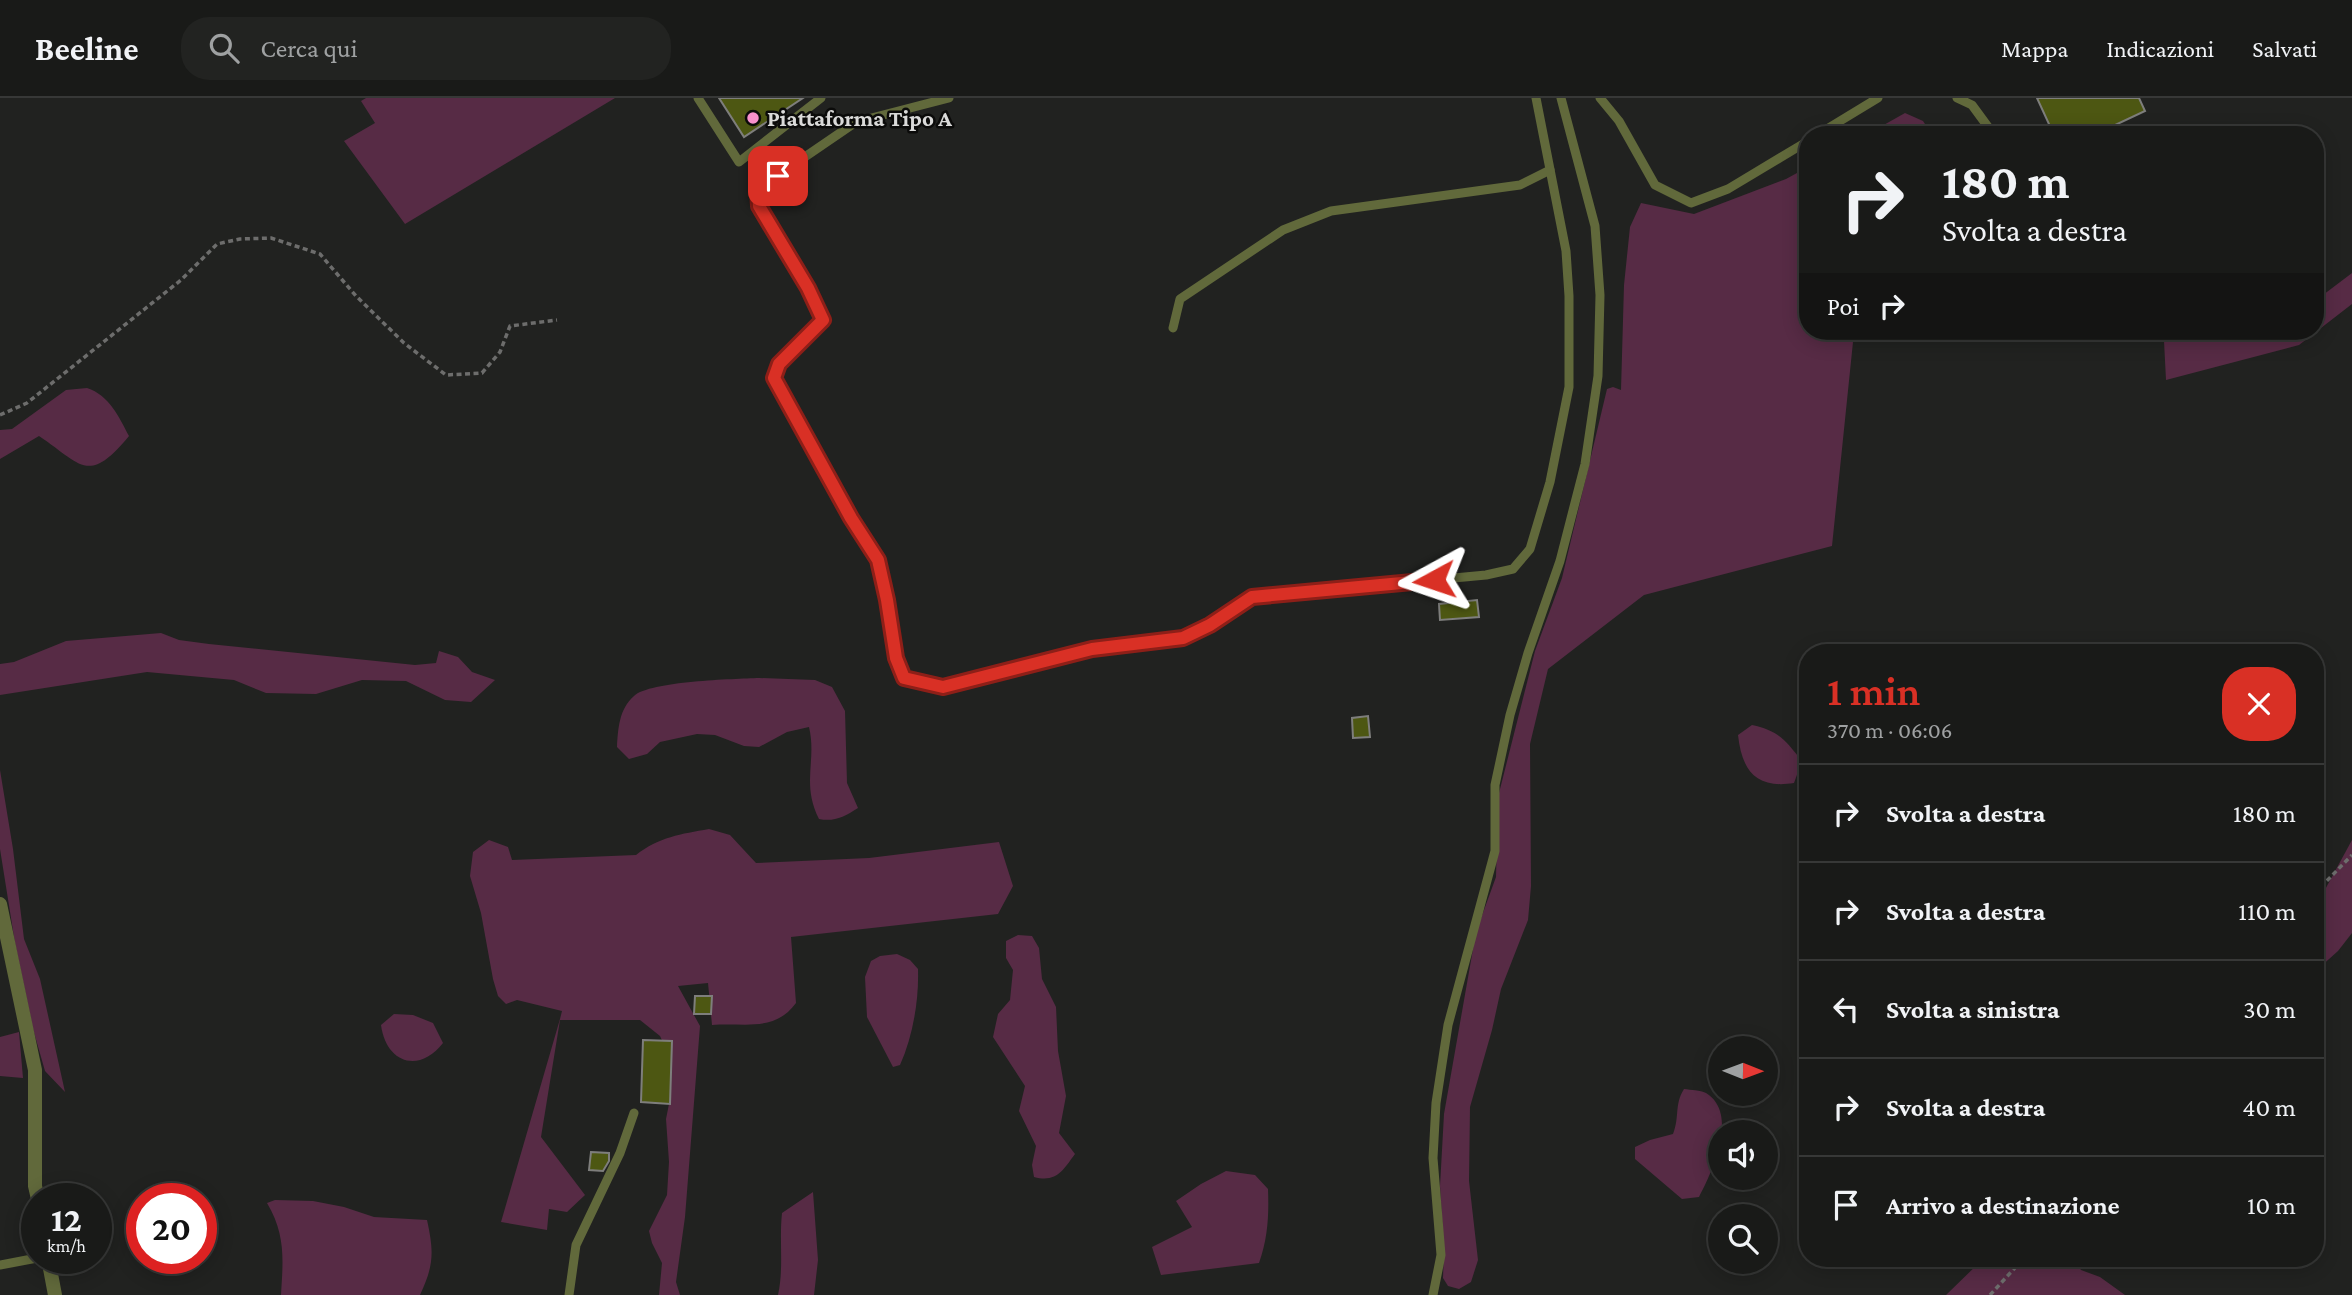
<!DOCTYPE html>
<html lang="it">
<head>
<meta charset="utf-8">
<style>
	:root { --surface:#191a18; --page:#222321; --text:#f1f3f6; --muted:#9fa1a2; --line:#373837; --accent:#d93025 }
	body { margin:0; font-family:"Crimson Pro",serif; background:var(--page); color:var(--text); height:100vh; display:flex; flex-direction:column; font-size:26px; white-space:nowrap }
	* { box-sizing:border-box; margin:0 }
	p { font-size:23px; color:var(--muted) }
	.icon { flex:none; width:38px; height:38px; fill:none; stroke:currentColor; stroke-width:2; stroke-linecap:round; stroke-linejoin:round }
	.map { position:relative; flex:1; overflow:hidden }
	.side { position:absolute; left:1799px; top:546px; width:525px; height:623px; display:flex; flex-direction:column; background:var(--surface); border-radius:28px; box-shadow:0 4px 18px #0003,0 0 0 2px var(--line) }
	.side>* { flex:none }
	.guide { position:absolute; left:1799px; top:28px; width:525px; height:214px; border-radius:28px; box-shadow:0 4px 18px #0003,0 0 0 2px var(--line); background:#191a18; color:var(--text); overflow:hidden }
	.needle { width:46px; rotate:91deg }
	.controls { position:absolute; left:1708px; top:938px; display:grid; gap:14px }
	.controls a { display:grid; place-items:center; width:70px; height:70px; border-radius:50%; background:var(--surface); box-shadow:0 4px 18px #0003,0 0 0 2px var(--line); font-size:35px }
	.speed { position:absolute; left:21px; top:1085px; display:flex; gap:14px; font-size:35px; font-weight:700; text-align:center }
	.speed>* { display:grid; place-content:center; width:91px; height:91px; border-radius:50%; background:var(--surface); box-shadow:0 4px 18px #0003,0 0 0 2px var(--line); line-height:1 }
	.speed small { font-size:18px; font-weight:400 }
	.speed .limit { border:10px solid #d22; background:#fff; color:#111 }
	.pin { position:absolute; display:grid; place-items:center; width:60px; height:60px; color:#fff; margin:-30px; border-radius:14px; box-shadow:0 4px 10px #0006 }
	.me { position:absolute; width:77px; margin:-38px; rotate:265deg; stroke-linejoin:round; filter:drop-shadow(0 0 5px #0008) }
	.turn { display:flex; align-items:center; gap:24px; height:147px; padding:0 28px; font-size:32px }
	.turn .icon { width:91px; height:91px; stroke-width:2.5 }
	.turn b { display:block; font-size:49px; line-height:60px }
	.then { display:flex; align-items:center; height:66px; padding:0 28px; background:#0003; gap:14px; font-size:26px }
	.round { display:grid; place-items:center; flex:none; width:74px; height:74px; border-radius:28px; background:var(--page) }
	.headline { display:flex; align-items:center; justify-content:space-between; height:119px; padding:0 28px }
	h1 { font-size:42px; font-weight:600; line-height:52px; color:var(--accent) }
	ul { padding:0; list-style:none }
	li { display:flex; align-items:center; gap:21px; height:98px; padding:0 28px; border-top:2px solid var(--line) }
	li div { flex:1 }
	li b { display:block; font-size:26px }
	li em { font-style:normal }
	header { display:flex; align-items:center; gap:42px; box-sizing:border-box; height:98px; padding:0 35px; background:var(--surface); border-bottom:2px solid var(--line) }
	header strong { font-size:33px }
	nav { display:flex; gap:38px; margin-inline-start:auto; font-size:24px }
	.search { width:490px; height:63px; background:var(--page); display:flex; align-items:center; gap:18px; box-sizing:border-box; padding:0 24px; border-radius:28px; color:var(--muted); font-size:26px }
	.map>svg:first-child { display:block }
	.green { fill:#572b45 }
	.building { fill:#4d5712; stroke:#7e7e7c; stroke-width:2 }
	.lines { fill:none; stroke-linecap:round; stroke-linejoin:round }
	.path { stroke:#6d6d6c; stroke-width:3.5; stroke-dasharray:5 3.5; stroke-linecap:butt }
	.lane { stroke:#61693b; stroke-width:9 }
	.street { stroke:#61693b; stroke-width:14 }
	.route-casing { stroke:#8d1f18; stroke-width:18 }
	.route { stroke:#d93025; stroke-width:12 }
	.poi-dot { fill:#f890cc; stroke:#0b0b0a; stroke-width:2.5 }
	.labels { text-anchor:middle; stroke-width:5; stroke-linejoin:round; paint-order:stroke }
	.poi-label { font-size:23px; font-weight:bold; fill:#dadad9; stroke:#0b0b0a; text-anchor:start }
</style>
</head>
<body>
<header>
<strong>Beeline</strong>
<div class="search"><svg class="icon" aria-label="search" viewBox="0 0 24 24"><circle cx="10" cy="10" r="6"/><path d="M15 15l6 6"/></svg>Cerca qui</div>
<nav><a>Mappa</a><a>Indicazioni</a><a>Salvati</a></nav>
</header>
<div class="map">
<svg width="2352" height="1197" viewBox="0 0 2352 1197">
	<rect width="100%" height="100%" fill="#212220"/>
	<g class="green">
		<path d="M366 0H615L405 126 344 43 375 25 361 3Z"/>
		<path d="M1905 15 1923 23 1932 37H1866Z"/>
		<path d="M1808 69V233H1875L1853 244 1832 448 1644 497 1548 571 1530 646 1531 788 1528 822 1501 891 1492 932 1470 1009 1469 1083 1478 1162 1471 1184 1459 1191 1448 1188 1443 1180 1444 1151 1440 1088 1444 1016 1476 834 1496 779 1498 699 1535 553 1562 480 1607 291 1613 289 1621 292 1624 187 1630 129 1641 105 1694 116 1786 81Z"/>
		<path d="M2352 175V206L2299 247 2166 282 2164 243 2272 235 2275 233H2315V203Z"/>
		<path d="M87 290C109 297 119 319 129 338 88 388 81 366 39 338L0 361V332L12 331 66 292Z"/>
		<path d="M161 535 179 542 209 546 415 567 436 565 439 553 458 559 472 574 495 582 471 604 445 602 406 583 362 582 316 596 266 595 234 582 147 574 0 597V566L14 564 66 543Z"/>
		<path d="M759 580 815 582 832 589 845 613 847 685 858 710C844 719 834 724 819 721 801 685 817 663 809 629L787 634 759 649 744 648 715 637 697 636 660 644 647 656 629 661 617 649C618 631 619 611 634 598 650 583 734 581 759 580Z"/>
		<path d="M1752 627C1779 633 1785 642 1802 663L1794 685C1756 691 1742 673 1738 637Z"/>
		<path d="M0 672 13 751 24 841 40 881 65 994 45 973 33 931 15 845 0 751Z"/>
		<path d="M709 731 730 737 756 765 869 760 999 744 1013 788 998 816 791 839 796 905C774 935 744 924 712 927L708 885 678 888 700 928 685 1119 676 1184 680 1197H659L662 1165 652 1145 649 1133 667 1097 669 1064 666 1021 670 1001 666 951 660 938 640 922H560L541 1039 585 1097 567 1114 549 1111 547 1132 501 1124 560 921 562 913 517 902 506 906 498 898 493 881 481 815 470 778 473 754 489 742 508 749 512 762 636 757C659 739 681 736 709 731Z"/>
		<path d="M2352 742V835L2338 853 2319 870 2315 868V810Z"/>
		<path d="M1018 837 1032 838 1039 850 1042 881 1056 909 1058 953 1066 998 1059 1035 1075 1056C1063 1072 1057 1085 1034 1079L1032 1067 1036 1048 1019 1013 1025 988 993 939 998 916 1010 902 1013 872 1006 860V843Z"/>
		<path d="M897 856 910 862 918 871C919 902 913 938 900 967L893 969 867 919 865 879 871 863 880 858Z"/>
		<path d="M394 916 413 917 433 925 443 945C419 976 386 965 381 927Z"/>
		<path d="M19 934 23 980 0 978V939Z"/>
		<path d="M1684 991C1691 992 1700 992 1706 995 1739 1015 1713 1073 1699 1099L1682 1101 1635 1061V1049L1650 1042 1673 1036C1680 1018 1674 1007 1684 991Z"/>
		<path d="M1226 1073 1255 1077 1268 1091C1269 1117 1268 1140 1259 1165L1161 1177 1152 1149 1192 1129 1176 1103 1201 1086Z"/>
		<path d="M813 1094 818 1162 814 1197H778C784 1170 779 1143 782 1115Z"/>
		<path d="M275 1102 313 1103 344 1109 374 1119 427 1122C434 1154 434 1167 420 1197H281C283 1162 286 1137 267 1105Z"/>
		<path d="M1984 1160H2073L2081 1172 2100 1179 2125 1197H1946Z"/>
	</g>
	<g class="building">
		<path d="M719 0H803L744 39Z"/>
		<path d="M2037 0H2139L2145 13 2094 37H2054Z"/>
		<path d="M1477 502 1479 519 1440 522 1439 506Z"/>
		<path d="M1368 618 1370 639 1353 640 1352 620Z"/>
		<path d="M695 898H712L711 916H694Z"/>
		<path d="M643 942 672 943 670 1006 641 1004Z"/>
		<path d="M591 1054 609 1055V1063L603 1073 589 1072Z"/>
	</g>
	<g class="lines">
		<g class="path">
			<path d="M0 317 27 305 181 182 217 146 240 141 271 140 320 156 356 198 404 245 446 277 482 275 500 254 510 228 557 222"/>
			<path d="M2315 795 2352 757"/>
			<path d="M1990 1197 2024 1160"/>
		</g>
		<g class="lane">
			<path d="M698 0 739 64 821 0"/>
			<path d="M949 0 856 24 758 91 759 108 808 190 823 222 779 266 774 280 851 420 878 462 887 502 896 560 904 580 943 589 1092 552 1183 540 1210 527 1252 499 1486 477 1513 471 1530 451 1550 384 1569 289V198L1566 153 1536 0"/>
			<path d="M1600 0 1619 23 1655 87 1691 105 1728 91 1808 43"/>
			<path d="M1957 0 1972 7 1994 37"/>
			<path d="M1817 37 1878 0"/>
			<path d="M1173 230 1180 201 1283 132 1331 113 1520 87 1550 72"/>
			<path d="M0 1167 37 1160"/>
			<path d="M569 1197 576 1147 620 1055 634 1015"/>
			<path d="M1433 1197 1441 1157 1433 1060 1436 1005 1448 927 1495 753V687L1510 617 1528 555 1560 463 1585 366 1598 278 1600 197 1595 128 1561 0"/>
		</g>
		<g class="street">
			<path d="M0 806 35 972V1088L38 1101"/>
			<path d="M48 1160 55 1197"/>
		</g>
	</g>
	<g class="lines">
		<g class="route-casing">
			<path id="route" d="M778 78 758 92 759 108 808 190 823 222 779 266 774 280 851 420 878 462 887 502 896 560 904 580 943 589 1092 551 1183 540 1210 527 1252 499 1434 482"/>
		</g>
		<use href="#route" class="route"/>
	</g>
	<circle class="poi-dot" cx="753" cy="20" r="7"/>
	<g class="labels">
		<g class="poi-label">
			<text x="767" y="28">Piattaforma Tipo A</text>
		</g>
	</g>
</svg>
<div class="controls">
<a><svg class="needle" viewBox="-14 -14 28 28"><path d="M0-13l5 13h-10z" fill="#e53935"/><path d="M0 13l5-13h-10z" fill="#9fa1a2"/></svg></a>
<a><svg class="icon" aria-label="sound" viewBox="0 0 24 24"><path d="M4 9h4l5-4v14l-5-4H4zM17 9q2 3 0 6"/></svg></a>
<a><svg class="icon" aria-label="search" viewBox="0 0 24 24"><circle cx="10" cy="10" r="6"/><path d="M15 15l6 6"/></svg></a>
</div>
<div class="speed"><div>12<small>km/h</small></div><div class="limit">20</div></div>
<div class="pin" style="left:778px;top:78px;background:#d93025"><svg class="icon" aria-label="arrive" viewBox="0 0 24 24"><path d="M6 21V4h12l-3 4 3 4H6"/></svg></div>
<svg class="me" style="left:1434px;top:482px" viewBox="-20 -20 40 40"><path d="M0-17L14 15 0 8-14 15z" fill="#d93025" stroke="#fff" stroke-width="4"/></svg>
<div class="guide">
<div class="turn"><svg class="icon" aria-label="right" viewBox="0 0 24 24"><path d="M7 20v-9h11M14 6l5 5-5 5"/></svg><div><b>180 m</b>Svolta a destra</div></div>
<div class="then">Poi<svg class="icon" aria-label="right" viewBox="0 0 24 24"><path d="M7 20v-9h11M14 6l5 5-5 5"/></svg></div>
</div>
<section class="side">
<div class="headline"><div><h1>1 min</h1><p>370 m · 06:06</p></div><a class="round" style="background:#d93025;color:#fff"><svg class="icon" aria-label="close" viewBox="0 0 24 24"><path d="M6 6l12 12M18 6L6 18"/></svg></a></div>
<ul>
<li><svg class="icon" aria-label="right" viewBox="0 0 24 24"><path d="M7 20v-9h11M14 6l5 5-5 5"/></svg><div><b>Svolta a destra</b></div><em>180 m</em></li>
<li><svg class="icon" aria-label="right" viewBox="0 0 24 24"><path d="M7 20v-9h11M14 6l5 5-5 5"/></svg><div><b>Svolta a destra</b></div><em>110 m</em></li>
<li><svg class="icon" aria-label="left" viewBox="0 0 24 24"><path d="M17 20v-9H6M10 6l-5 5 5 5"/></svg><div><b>Svolta a sinistra</b></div><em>30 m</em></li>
<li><svg class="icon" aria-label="right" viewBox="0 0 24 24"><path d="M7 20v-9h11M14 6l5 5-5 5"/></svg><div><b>Svolta a destra</b></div><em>40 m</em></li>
<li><svg class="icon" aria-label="arrive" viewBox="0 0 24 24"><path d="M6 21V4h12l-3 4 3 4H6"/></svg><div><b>Arrivo a destinazione</b></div><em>10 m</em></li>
</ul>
</section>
</div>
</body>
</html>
